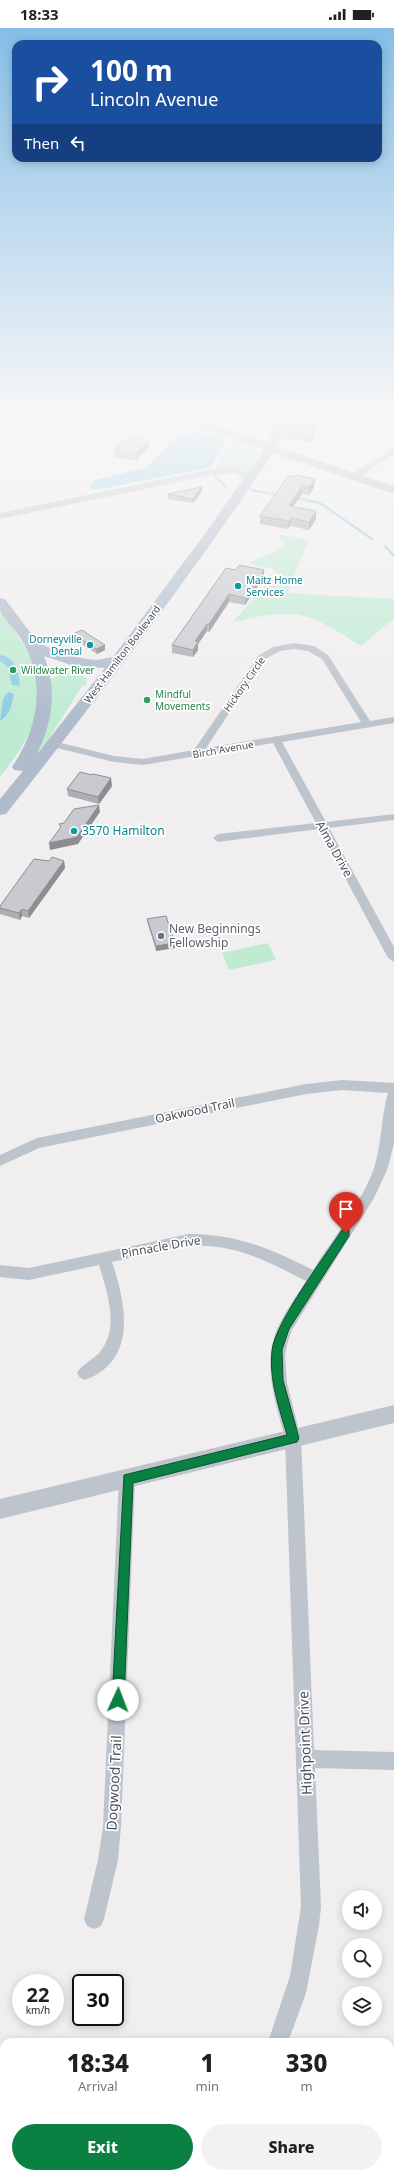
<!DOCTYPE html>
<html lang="en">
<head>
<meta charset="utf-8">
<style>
	:root { --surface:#fff; --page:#f2f2f2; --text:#202124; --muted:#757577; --accent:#0b8043 }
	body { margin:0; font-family:"Noto Sans",sans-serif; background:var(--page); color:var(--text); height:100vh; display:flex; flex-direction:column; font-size:15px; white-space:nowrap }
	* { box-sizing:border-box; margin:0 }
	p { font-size:13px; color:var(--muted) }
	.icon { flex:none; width:22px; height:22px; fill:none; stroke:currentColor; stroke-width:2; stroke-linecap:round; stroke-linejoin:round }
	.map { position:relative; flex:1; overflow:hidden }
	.side { position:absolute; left:0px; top:2010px; width:394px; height:140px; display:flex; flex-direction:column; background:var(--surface); border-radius:12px 12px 0 0; box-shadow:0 2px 10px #0003 }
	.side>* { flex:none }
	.banner { position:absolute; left:12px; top:12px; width:370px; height:122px; border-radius:12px; box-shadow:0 2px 10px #0003; background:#1a4fa0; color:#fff; overflow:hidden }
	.buttons { position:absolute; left:342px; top:1862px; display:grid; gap:8px }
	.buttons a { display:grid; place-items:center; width:40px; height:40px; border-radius:50%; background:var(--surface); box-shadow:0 2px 10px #0003; font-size:20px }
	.speed { position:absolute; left:12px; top:1946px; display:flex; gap:8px; font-size:20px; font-weight:700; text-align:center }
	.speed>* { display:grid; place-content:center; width:52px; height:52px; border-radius:50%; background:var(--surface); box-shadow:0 2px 10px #0003; line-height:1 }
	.speed small { font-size:10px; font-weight:400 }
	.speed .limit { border:2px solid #111; border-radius:6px; background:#fff; color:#111 }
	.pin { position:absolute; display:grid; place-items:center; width:34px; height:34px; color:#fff; margin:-41px -17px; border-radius:50% 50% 50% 0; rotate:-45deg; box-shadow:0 0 4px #0007 }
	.pin .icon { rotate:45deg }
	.me { position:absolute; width:44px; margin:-22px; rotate:2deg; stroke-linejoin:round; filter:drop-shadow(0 0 3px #0008) }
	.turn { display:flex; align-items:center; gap:14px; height:84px; padding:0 12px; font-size:18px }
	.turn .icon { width:52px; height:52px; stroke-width:2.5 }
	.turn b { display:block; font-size:28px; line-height:34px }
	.then { display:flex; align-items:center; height:38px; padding:0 12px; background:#0003; gap:8px; font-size:15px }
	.eta { display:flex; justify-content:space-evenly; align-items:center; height:68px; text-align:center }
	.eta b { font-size:24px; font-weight:800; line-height:28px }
	.cta { display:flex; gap:8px; margin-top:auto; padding:8px 12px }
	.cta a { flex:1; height:46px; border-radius:24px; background:var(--accent); color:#fff; font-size:16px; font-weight:800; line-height:46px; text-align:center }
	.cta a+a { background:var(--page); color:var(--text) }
	.status { display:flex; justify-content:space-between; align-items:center; height:28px; padding:0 20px; background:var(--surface); direction:ltr }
	.status svg { height:11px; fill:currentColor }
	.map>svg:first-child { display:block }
	.green { fill:#c0ebd3 }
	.water { fill:#90cde4 }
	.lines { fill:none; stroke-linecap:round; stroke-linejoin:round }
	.stream { stroke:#90cde4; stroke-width:2.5 }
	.minor { fill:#bec4cc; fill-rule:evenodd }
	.tertiary { fill:#bec4cc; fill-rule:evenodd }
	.primary { fill:#b0bccb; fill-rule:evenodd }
	.wall { fill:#adaeb3 }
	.shaded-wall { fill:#8d8d92 }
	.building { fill:#c9cad0; stroke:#8d8d92 }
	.route { fill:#0b8043; stroke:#07532c }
	.culture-dot { fill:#0f9aa8; stroke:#fff; stroke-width:1.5 }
	.leisure-dot { fill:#2e9e5b; stroke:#fff; stroke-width:1.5 }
	.worship-dot { fill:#6b7280; stroke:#fff; stroke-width:1.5 }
	.labels { text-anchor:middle; stroke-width:3.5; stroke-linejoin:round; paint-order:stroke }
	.far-culture-label { font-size:10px; fill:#0d838f; stroke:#fff; text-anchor:start }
	.far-street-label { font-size:10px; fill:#48505a; stroke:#fff }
	.far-leisure-label { font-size:10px; fill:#27864d; stroke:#fff; text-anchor:start }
	.culture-label { font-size:12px; fill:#0d838f; stroke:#fff; text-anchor:start }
	.street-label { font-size:12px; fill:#48505a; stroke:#fff }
	.worship-label { font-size:12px; fill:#5b616d; stroke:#fff; text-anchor:start }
	.near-street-label { font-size:14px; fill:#48505a; stroke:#fff }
</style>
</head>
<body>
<div class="status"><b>18:33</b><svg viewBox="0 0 49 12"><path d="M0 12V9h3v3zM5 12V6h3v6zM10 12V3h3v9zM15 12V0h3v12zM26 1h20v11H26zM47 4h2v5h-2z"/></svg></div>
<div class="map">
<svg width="394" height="2150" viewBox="0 0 394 2150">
	<rect width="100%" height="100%" fill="#f0eeee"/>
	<g class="green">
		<path d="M203 389H230L216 397 203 393 201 391Z"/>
		<path d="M232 413 261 424 248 444 237 441 215 440Z"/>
		<path d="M281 507 309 512 287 565 394 571V590L361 618C342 606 322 592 300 587 284 583 247 590 232 595L277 544 271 540 247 536C260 528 275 526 286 516L279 509Z"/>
		<path d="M0 583C11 599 24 614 32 632 53 676 27 715 0 749Z"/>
		<path d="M62 645C72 645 79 644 87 651L86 657 82 658 49 710 28 736 49 652Z"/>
		<path d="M268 915 276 932 229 942 222 925Z"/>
	</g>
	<g class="water">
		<path d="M199 404 225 413 211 439 101 461H91L90 457 95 452 147 439 174 409Z"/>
		<path d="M0 627C16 629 19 644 20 658L12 657 7 638 0 633Z"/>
		<path d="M8 664 14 666C11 678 11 686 0 693L3 671Z"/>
	</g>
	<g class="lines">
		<g class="stream">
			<path d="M214 448 226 458"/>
			<path d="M251 462 279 467"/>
			<path d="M295 470 320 475 372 511"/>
			<path d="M385 518 394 528"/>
		</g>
		<g class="minor">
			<path d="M391 421H394V426L357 451H351V447Z"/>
			<path d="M294 615 314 618 328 627 370 693 394 689V695L282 714 326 794 394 786V792L329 800 394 919V934L388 930 319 801 218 814 213 810 218 806 316 795 273 715 143 737 114 734 49 718 48 716 53 713 114 728 143 731 194 722 259 627 273 619ZM294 621 308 623 322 631 361 694 206 720 265 631 280 623Z"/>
			<path d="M342 1052 394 1055V1116L387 1142 374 1170 292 1302 288 1313 285 1327 287 1355 301 1410 314 1722 394 1724V1742L315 1740 321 1879 319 1897 306 1965 288 2014H268L290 1948 301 1879 285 1410C275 1373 261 1334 279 1297 286 1282 297 1267 306 1253 269 1234 234 1215 191 1218 166 1219 137 1229 112 1234 126 1276 138 1332 85 1352L80 1350 77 1345C82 1336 93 1332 100 1324 120 1300 107 1264 99 1237L29 1252 0 1249V1237L29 1240 189 1206C237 1206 271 1221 313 1242 331 1213 364 1171 374 1140 382 1115 381 1088 388 1065L342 1062 306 1066 39 1120 0 1138V1127L37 1110 306 1056Z"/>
			<path d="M127 1443 133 1446 135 1451 121 1798 118 1832 104 1891 101 1898 94 1901 87 1898 84 1891 98 1832 103 1798 119 1451 121 1446Z"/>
			<path d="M138 2146H165L163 2150H136Z"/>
		</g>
		<g class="tertiary">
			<path d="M234 439 256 449 251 452 233 445 212 447 0 491V485L212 441Z"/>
			<path d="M394 1377V1395L0 1491V1471Z"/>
		</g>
		<path class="primary" d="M172 389H190L267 415 273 403 276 389H288L285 403 277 419 394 458V466L273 425C190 550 99 668 6 786L0 787V771L23 743 14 742 12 739C39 699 47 652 20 609 15 602 2 589 0 582 0 579 0 574 0 570L5 571 38 615 68 627 86 631 97 632 113 629 201 511 264 422 174 391ZM44 628 74 638 105 640 37 726C52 695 58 661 44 628Z"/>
	</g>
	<g class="wall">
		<path d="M296 389H320L312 414 284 411V404L295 391Z"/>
		<path d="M149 412V418L136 433 115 429 114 422Z"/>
		<path d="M288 448 314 459 309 467 302 466 293 479 316 483V491L309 502 290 498 288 501 260 496V488Z"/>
		<path d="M202 459V463L193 475 168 471V466Z"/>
		<path d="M226 540 264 549 245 577 229 574 209 604 207 603 198 616V622L193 629 172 625V617Z"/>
		<path d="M73 606 105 617V622L97 626 74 611Z"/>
		<path d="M112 758 99 776 68 768 67 761Z"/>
		<path d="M49 833H64L65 840 29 890 22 888 20 892 0 886V878Z"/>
		<path d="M147 891 175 915V920L156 923 148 896Z"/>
	</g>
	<g class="shaded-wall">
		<path d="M319 389H320L312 414 313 407Z"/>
		<path d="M149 412V418L136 433V426Z"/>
		<path d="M315 451 314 459 309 467V459Z"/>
		<path d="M302 458V466L288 486 289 478Z"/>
		<path d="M202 459V463L193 475V471Z"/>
		<path d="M316 483V491L309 502V494Z"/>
		<path d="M291 490 290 498 288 501 289 493Z"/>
		<path d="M264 542V549L245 577V570Z"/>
		<path d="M229 566V574L209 604V596Z"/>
		<path d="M207 596V603L198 616V622L193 629V622L195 613Z"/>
		<path d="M105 617V622L97 626 96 621Z"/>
		<path d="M111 750 112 758 99 776 98 769Z"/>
		<path d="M99 777 100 784 78 816 50 822 49 815Z"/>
		<path d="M64 833 65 840 29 890 28 883Z"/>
		<path d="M22 881V888L20 892 19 885Z"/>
		<path d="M175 915V920L156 923V918Z"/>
	</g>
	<g class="building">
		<path d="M296 389H319L313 407 284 404 290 391H295Z"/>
		<path d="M128 408 149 412 136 426 114 422Z"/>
		<path d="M295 447 315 451 309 459 302 458 289 478 316 483 309 494 291 490 289 493 260 488 288 448 294 449Z"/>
		<path d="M202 459 193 471 168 466Z"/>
		<path d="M239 537 264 542 245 570 229 566 209 596H207L195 613 198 614 193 622 172 617 226 540 236 542Z"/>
		<path d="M82 602 105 617 96 621 73 606Z"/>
		<path d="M80 744 92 747 93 746 111 750 98 769 67 761Z"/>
		<path d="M99 777 77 809 49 815 61 799 59 796 64 795 74 781Z"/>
		<path d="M52 829 64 833 28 883 22 881 19 885 0 880V878L34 831 49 833Z"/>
		<path d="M166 888 175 915 156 918 147 891Z"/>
	</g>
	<linearGradient id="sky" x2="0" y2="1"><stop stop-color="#85bee6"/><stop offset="0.56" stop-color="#f8f7f7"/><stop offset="1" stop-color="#f8f7f7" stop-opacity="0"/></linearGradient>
	<rect width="394" height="690" fill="url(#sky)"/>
	<path class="route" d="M346 1201 349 1202V1208L289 1301 282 1322 283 1352 299 1410 297 1414 133 1455 124 1672 122 1676 118 1678 113 1676 112 1672 124 1447 287 1407C279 1379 269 1352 272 1323 274 1296 325 1228 342 1202Z"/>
	<g class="culture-dot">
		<circle cx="238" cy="558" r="4"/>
		<circle cx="90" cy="617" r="4"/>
		<circle cx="74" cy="803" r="4"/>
	</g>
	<g class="leisure-dot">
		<circle cx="13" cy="642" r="4"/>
		<circle cx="147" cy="672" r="4"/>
	</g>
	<circle class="worship-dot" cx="161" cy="908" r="4"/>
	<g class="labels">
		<g class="far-culture-label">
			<text x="246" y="556">Maitz Home<tspan x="246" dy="12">Services</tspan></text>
			<text x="82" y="615" text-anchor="end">Dorneyville<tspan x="82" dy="12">Dental</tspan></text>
		</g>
		<g class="far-street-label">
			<text transform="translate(122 626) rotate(-53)" y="4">West Hamilton Boulevard</text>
			<text transform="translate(244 656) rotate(-55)" y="4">Hickory Circle</text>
			<text transform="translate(223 721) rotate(-10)" y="4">Birch Avenue</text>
		</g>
		<g class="far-leisure-label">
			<text x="21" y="646">Wildwater River</text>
			<text x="155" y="670">Mindful<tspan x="155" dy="12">Movements</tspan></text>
		</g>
		<g class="culture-label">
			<text x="82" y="807">3570 Hamilton</text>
		</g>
		<g class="street-label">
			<text transform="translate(334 821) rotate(61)" y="4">Alma Drive</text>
			<text transform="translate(195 1083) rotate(-12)" y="4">Oakwood Trail</text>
			<text transform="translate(161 1219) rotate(-10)" y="4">Pinnacle Drive</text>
		</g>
		<g class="worship-label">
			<text x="169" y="905">New Beginnings<tspan x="169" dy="14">Fellowship</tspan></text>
		</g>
		<g class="near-street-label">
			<text transform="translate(305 1715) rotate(-92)" y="5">Highpoint Drive</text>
			<text transform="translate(114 1755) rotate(-87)" y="5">Dogwood Trail</text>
		</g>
	</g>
</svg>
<div class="buttons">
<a><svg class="icon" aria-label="sound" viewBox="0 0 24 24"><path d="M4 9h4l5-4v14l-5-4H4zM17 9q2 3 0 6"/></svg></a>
<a><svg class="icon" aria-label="search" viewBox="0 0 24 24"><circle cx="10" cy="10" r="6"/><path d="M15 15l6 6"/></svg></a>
<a><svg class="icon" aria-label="layers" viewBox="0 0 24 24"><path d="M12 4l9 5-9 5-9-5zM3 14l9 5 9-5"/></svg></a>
</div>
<div class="speed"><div>22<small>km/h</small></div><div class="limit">30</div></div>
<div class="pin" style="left:346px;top:1205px;background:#d93025"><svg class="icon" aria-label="arrive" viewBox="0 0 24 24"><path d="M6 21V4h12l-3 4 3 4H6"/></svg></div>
<svg class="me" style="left:118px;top:1672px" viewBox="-20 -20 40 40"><circle r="19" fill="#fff"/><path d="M0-13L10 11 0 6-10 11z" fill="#0b8043"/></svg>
<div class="banner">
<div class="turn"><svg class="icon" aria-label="right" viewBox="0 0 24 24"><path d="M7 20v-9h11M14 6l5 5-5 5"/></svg><div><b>100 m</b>Lincoln Avenue</div></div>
<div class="then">Then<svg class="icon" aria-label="left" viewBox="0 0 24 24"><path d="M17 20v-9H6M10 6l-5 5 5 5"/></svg></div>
</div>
<section class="side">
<div class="eta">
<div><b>18:34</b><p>Arrival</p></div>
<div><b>1</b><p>min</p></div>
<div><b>330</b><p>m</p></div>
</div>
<div class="cta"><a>Exit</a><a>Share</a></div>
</section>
</div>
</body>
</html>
